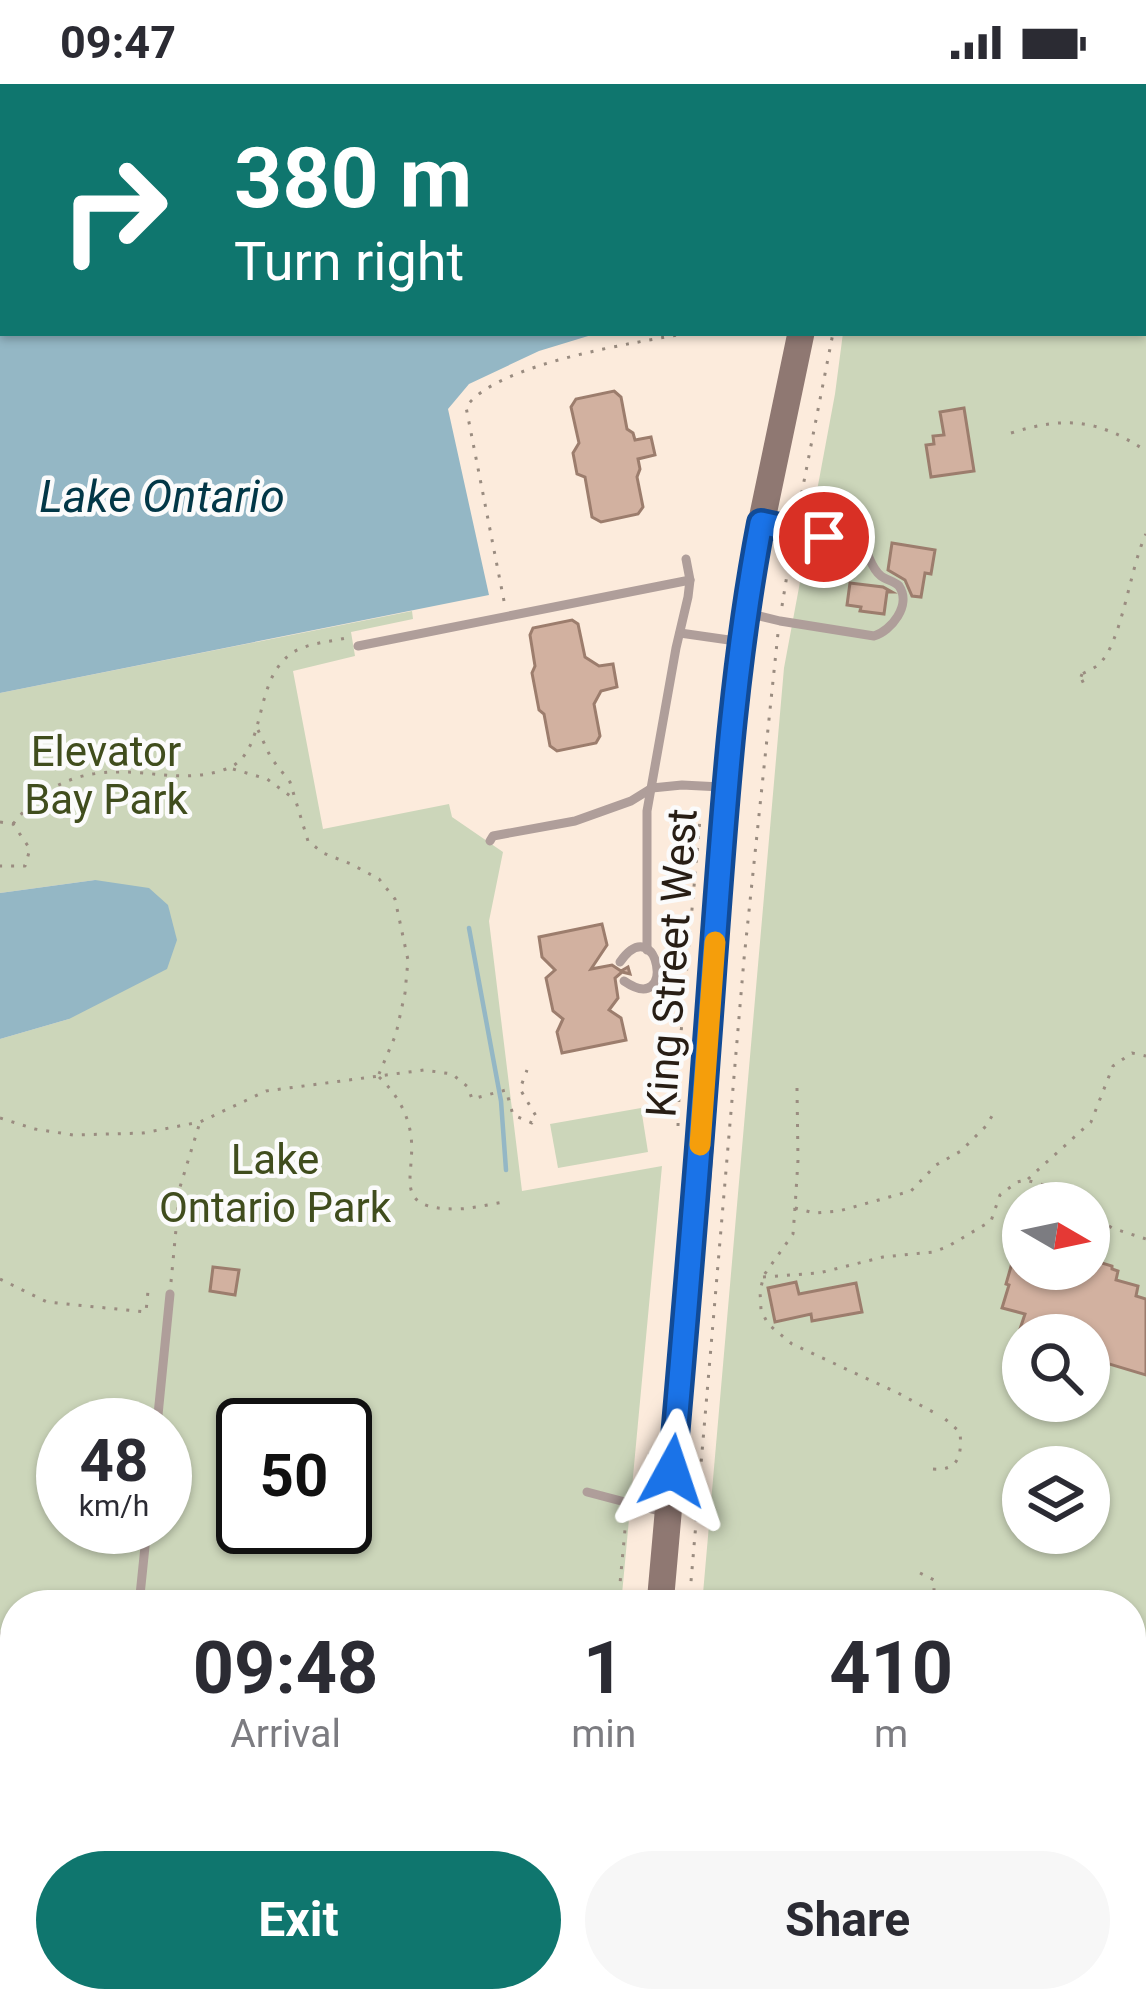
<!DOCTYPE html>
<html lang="en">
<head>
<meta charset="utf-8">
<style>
	:root { --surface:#fff; --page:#f7f7f7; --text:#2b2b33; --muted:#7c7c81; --accent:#0f766e }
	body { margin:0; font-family:Roboto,sans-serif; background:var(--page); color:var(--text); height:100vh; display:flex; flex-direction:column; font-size:45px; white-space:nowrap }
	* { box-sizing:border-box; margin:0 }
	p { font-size:39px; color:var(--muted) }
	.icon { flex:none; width:66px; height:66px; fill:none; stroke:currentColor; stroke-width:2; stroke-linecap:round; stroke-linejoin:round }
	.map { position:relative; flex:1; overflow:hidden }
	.side { position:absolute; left:0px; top:1506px; width:1146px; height:423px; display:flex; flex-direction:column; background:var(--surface); border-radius:48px 48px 0 0; box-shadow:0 3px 9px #0004 }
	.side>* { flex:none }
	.banner { position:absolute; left:0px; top:0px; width:1146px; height:252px; box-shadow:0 3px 9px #0004; background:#0f766e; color:#fff; overflow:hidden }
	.needle { width:78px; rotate:99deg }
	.fabs { position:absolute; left:1002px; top:1098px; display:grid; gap:24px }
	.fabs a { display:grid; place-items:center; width:108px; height:108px; border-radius:50%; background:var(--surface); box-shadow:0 3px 9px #0004; font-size:60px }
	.speed { position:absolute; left:36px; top:1314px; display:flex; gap:24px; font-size:60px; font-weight:700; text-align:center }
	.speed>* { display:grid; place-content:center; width:156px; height:156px; border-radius:50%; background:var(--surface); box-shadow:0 3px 9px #0004; line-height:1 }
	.speed small { font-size:30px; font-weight:400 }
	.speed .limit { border:6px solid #111; border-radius:18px; background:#fff; color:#111 }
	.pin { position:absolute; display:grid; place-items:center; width:102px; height:102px; color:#fff; margin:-51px; border:6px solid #fff; border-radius:50%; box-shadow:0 3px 12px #0007 }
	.me { position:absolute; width:132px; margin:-66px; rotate:5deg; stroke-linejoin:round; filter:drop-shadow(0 0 9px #0008) }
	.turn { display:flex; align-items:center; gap:42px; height:252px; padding:0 36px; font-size:54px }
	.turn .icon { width:156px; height:156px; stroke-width:2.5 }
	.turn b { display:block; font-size:84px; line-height:102px }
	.eta { display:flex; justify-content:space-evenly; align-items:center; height:204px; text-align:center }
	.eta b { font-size:72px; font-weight:700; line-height:84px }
	.cta { display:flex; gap:24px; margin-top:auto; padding:24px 36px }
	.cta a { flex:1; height:138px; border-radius:72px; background:var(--accent); color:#fff; font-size:48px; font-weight:700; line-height:138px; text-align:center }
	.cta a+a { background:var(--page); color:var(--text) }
	.status { display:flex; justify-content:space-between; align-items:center; height:84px; padding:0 60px; background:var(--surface); direction:ltr }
	.status svg { height:33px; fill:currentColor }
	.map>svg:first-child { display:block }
	.green { fill:#ccd6ba; fill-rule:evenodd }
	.water { fill:#94b7c5 }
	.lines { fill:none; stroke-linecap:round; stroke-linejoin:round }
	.stream { stroke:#94b7c5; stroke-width:4.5 }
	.building { fill:#d2b1a0; stroke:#9c7d6d; stroke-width:3 }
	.path { stroke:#9a8c80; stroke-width:3; stroke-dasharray:3 9; stroke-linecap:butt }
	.lane { stroke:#af9e9a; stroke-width:9 }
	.street { stroke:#af9e9a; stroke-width:18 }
	.secondary { stroke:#8f7872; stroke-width:27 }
	.route-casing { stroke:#114b97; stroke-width:30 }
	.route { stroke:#1a73e8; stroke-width:21 }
	.slow { stroke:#f59e0b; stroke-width:21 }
	.labels { text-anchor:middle; stroke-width:9; stroke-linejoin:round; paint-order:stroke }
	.park-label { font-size:42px; fill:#404d1d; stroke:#fbfbfb }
	.street-label { font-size:42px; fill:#281e15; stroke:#fbfbfb }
	.water-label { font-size:45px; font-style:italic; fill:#023747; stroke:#fbfbfb }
</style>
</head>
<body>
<div class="status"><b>09:47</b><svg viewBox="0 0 49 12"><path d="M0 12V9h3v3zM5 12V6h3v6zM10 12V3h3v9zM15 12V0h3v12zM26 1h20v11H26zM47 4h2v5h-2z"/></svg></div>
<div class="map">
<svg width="1146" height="1927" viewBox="0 0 1146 1927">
	<rect width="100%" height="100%" fill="#fcebdc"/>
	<g class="green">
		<path d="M889 0H1124L1123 3H888Z"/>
		<path d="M1143 100H1146V1661L1131 1660V1521H702L784 584 835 310 843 249H1143ZM1023 1119H1089V1185H1023ZM1023 1251H1089V1317H1023ZM1023 1383H1089V1449H1023Z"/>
		<path d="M412 527 413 535 351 548 355 572 293 587 323 745 449 720 452 733 503 768 489 837 522 1107 662 1082 621 1521H15V1641L0 1640V955L69 935 95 796 0 809V609ZM63 1341H165V1443H63ZM243 1341H345V1443H243Z"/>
		<path d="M641 1024 648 1068 558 1084 550 1040Z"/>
		<path d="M662 1914H747L740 1927H661Z"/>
	</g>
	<g class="water">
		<path d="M3 139V249H598L539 267 469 300 448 325 489 511 0 609V140Z"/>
		<path d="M95 796 149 804 168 821 177 856 167 885 69 935 0 955V809Z"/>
	</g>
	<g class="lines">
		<path class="stream" d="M469 844 501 1017 506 1086"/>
	</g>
	<g class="building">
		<path d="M614 307 621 313 627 345 633 349 635 356 651 353 655 371 638 375 640 385 637 393 643 423 638 430 601 438 592 433 585 393 577 390 573 369 579 359 571 323 576 315Z"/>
		<path d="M964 324 974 387 931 393 926 361 934 360 933 352 944 351 940 328Z"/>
		<path d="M892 459 935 466 931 490 925 489 921 513 912 512 905 496 888 486Z"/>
		<path d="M850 499 883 503 892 508H887L884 530 860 527 861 523 847 521Z"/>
		<path d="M572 536 578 540 585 573 599 582 613 580 617 603 601 607 594 620 600 652 596 659 557 667 550 662 544 630 539 626 532 589 535 582 530 551 533 544Z"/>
		<path d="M602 840 607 861 591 885 612 881 621 887 628 883 630 890 622 888 615 894 618 914 609 926 621 934 626 956 562 969 557 948 563 935 553 927 546 894 555 886 542 873 539 853Z"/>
		<path d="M1020 1125 1023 1126V1185H1089V1175L1112 1182V1185L1118 1187 1116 1196 1138 1202 1136 1212 1146 1215V1291L1089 1274V1251H1018L1025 1230 1002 1224 1009 1201 1006 1200 1016 1165 1008 1163Z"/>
		<path d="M213 1183 239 1186 235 1211 210 1207Z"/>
		<path d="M796 1198 799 1210 856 1199 862 1228 812 1237 811 1230 775 1238 768 1204Z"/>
		<path d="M1131 1717 1145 1718 1141 1765H1131Z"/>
		<path d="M1131 1776 1146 1777V1927H1110L1112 1914H1131Z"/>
		<path d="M768 1914H815L834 1927H770L762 1922Z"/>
	</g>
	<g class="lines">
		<g class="path">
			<path d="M628 0 629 3"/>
			<path d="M506 3 510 0"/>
			<path d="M1143 243 1146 244"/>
			<path d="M1011 349C1065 332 1098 335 1146 367"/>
			<path d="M797 433 833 249"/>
			<path d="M504 517 466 323C497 279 635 259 688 249"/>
			<path d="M782 522 792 460"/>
			<path d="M1082 590 1079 599 1085 596 1082 590C1088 587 1095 584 1099 580 1122 559 1130 483 1146 450"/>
			<path d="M258 646 271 674 290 698 308 757 323 769 351 780 379 795 395 815 408 876 405 909 396 950 379 990"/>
			<path d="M233 685 267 695 293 714"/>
			<path d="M0 738 13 740 30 765 25 782H0"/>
			<path d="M13 740C49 695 87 684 144 689 172 692 199 695 226 685 269 670 251 597 292 569 307 559 329 558 346 554"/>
			<path d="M379 993C396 1009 408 1029 411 1052 416 1093 390 1125 456 1125 472 1125 489 1120 505 1118"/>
			<path d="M797 1004 798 1076 795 1124 814 1129 839 1127 911 1107 936 1081 961 1067 986 1042 995 1027"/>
			<path d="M0 1034 35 1045 73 1051 143 1049 200 1038 266 1007 424 986 452 990 468 1003 472 1015 506 1006 513 1031 532 1039 536 1032 520 1005 527 986"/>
			<path d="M678 1042 681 949 700 735"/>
			<path d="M1028 1095 1091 1038 1113 982 1132 969 1146 972"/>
			<path d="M795 1124 793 1150 764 1191 760 1207 761 1226 768 1240 792 1260 898 1309 933 1328"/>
			<path d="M1089 1129 1112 1144 1146 1155"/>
			<path d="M763 1193 819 1189 883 1173 933 1168 947 1163 991 1137 1000 1111 1017 1098 1026 1096 1051 1103 1077 1119"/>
			<path d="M0 1195 47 1218 146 1228 148 1207 154 1208"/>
			<path d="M171 1198 180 1103 200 1038"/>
			<path d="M933 1385C959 1387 962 1371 960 1348L945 1335"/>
			<path d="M639 1405 650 1369"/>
			<path d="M920 1489 934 1496V1521"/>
			<path d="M618 1521 626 1435"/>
			<path d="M689 1521 744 875 778 549"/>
			<path d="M0 1549 15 1554"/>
			<path d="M590 1927V1914"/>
			<path d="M667 1927 672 1914"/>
		</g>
		<g class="lane">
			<path d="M537 0 538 3"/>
			<path d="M992 0V3"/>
			<path d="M432 3 445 0"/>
			<path d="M563 3 578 0"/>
			<path d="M751 530 780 537 874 552C891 547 912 521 899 502 894 497 886 496 881 492 872 485 870 474 865 465L767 440"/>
			<path d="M680 549 736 557"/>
			<path d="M358 562 690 496"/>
			<path d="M490 757 493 752 575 737 631 717 652 704 682 701 721 703"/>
			<path d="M647 866V727L676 564 688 513 690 496 686 475"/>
			<path d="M620 878C658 824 678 934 624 897"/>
			<path d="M157 1341 170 1210"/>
			<path d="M587 1408 663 1428"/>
			<path d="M139 1521 147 1443"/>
			<path d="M0 1591 15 1596"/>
			<path d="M946 1914 948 1927"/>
			<path d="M1044 1914 1049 1927"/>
			<path d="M888 1927 891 1914"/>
		</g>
		<path class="street" d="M1131 1682 1146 1683"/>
		<g class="secondary">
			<path d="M839 3 840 0"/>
			<path d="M868 3 869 0"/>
			<path d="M660 1521 698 1091 726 703 741 558 760 445 801 249"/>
			<path d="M616 1927 617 1914"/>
		</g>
	</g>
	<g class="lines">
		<g class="route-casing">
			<path id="route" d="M672 1387C687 1217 701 1046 713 876 724 730 733 584 761 439L824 453"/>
		</g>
		<use href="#route" class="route"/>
		<path class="slow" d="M700 1061 715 858"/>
	</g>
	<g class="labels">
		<g class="park-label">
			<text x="106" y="682">Elevator<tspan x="106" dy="48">Bay Park</tspan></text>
			<text x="275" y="1090">Lake<tspan x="275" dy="48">Ontario Park</tspan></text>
		</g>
		<g class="street-label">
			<text transform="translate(671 879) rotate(-86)" y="15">King Street West</text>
		</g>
		<g class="water-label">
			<text x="162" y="428">Lake Ontario</text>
		</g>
	</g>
</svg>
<div class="fabs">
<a><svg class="needle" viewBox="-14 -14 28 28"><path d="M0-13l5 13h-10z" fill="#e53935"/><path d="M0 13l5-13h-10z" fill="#7c7c81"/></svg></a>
<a><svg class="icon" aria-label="search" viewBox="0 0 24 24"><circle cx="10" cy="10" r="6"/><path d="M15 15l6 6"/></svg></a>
<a><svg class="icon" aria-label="layers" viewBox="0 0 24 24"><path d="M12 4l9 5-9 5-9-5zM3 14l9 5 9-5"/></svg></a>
</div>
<div class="speed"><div>48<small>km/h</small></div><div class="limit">50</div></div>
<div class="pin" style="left:824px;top:453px;background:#d93025"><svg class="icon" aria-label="arrive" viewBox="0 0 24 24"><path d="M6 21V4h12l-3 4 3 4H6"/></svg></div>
<svg class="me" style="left:672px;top:1387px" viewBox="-20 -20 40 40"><path d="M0-17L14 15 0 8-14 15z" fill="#1a73e8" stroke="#fff" stroke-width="4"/></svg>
<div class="banner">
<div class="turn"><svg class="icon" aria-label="right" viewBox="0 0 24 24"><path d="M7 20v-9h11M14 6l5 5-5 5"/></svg><div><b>380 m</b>Turn right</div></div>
</div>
<section class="side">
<div class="eta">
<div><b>09:48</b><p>Arrival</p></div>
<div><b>1</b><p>min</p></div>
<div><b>410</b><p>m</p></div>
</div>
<div class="cta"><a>Exit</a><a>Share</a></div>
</section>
</div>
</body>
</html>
